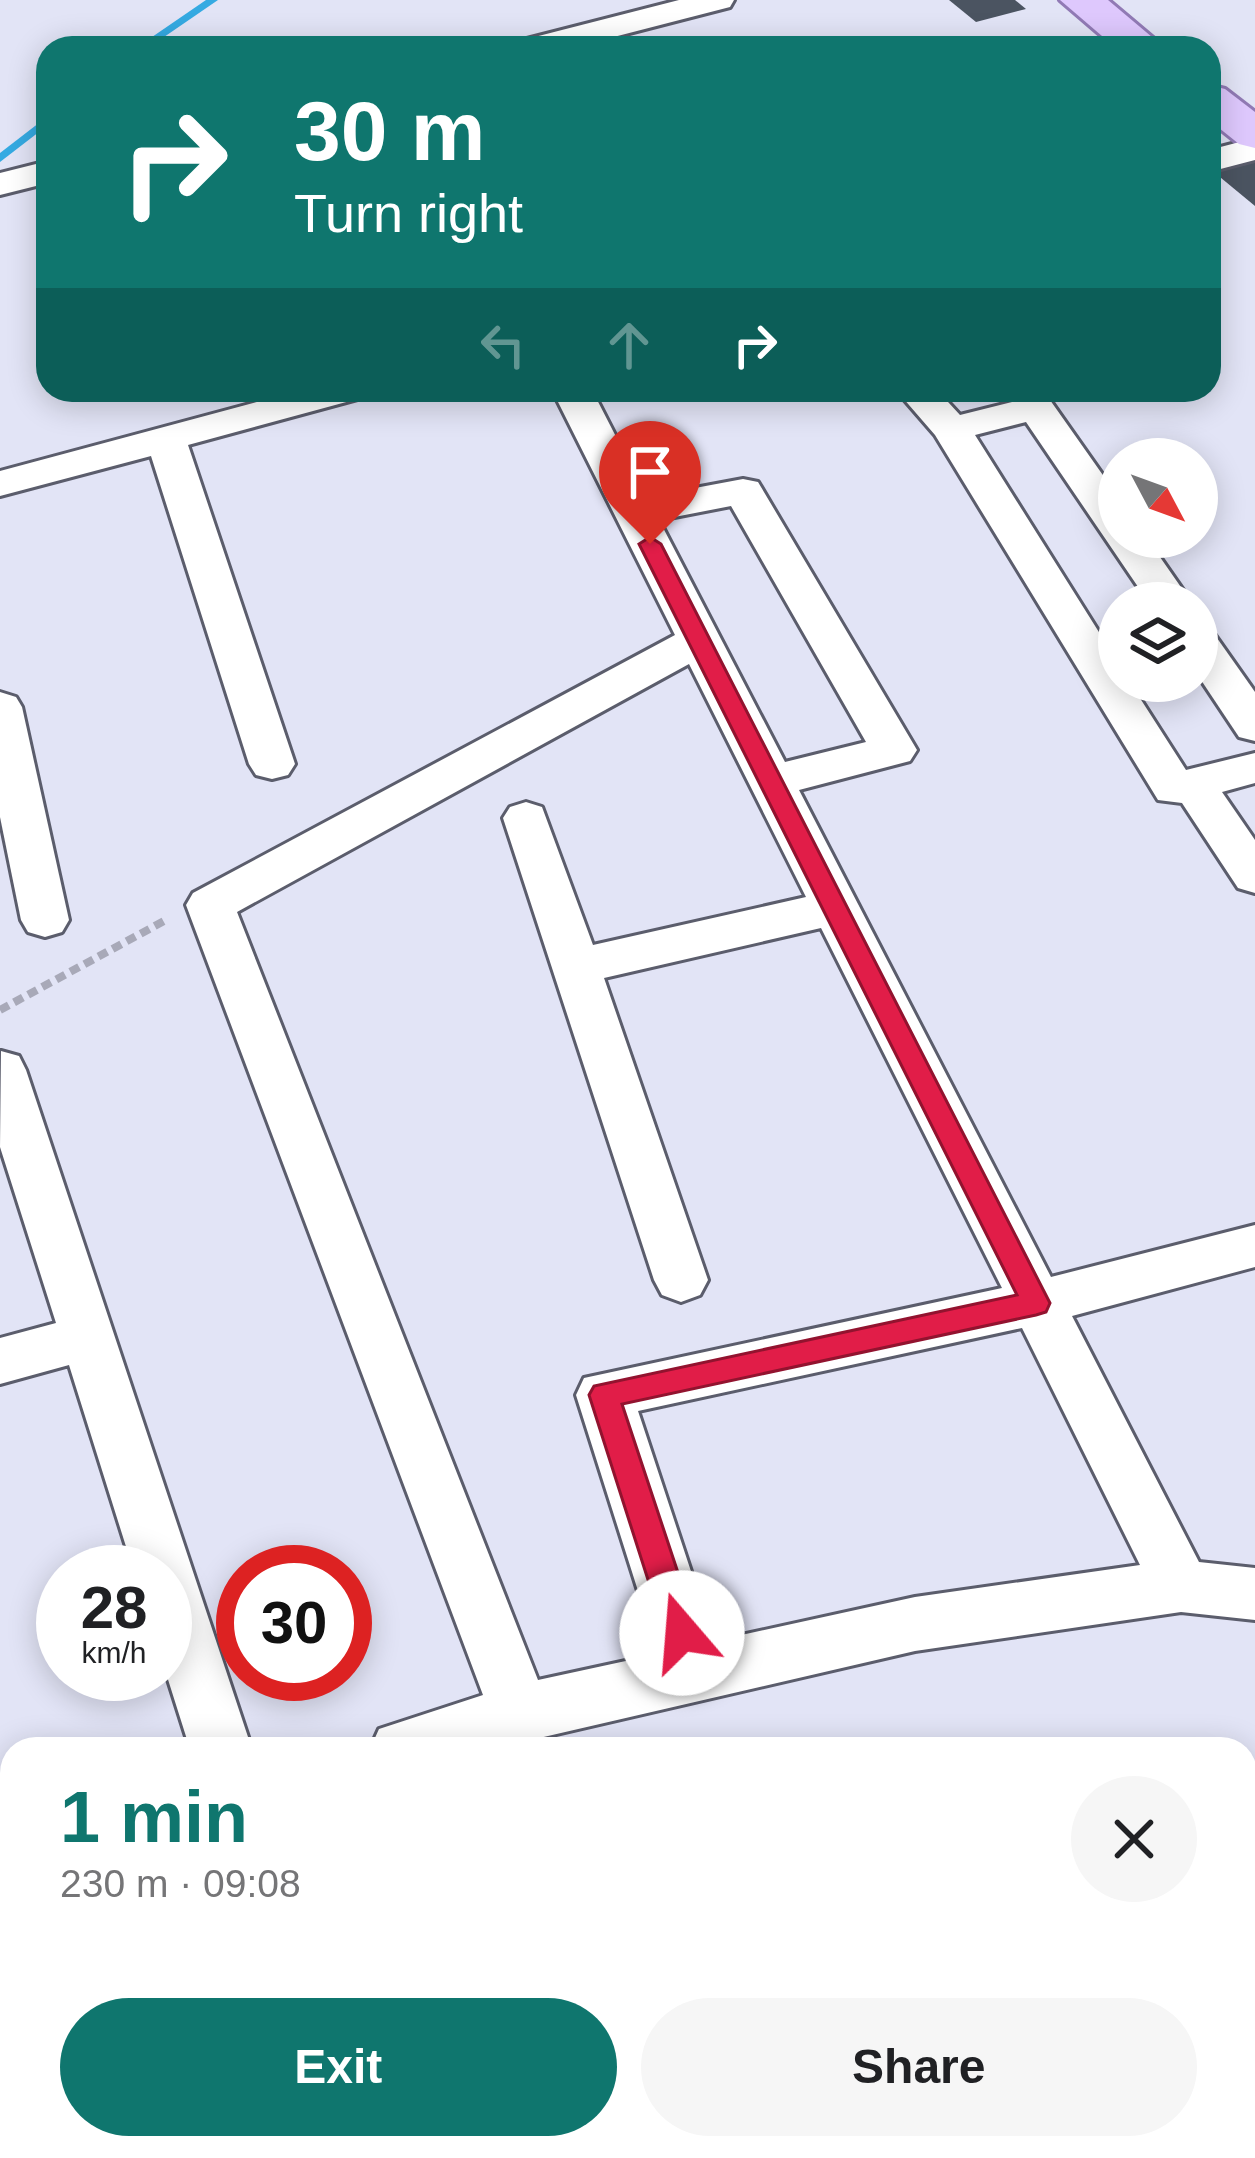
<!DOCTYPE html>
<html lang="en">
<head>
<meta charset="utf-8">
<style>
	:root { --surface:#fff; --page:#f6f6f6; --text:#202124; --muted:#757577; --accent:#0f766e }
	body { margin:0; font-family:Arial,sans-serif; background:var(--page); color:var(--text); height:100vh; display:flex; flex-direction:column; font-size:45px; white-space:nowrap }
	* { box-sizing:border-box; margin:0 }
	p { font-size:39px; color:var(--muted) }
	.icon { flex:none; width:66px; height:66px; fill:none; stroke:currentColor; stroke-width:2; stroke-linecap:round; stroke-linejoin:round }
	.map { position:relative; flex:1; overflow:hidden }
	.side { position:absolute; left:0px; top:1737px; width:1257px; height:423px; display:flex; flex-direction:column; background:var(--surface); border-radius:36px 36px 0 0; box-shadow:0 6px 30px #0003 }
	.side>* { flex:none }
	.banner { position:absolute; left:36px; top:36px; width:1185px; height:366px; border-radius:36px; box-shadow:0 6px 30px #0003; background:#0f766e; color:#fff; overflow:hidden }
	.needle { width:78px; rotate:131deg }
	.fabs { position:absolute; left:1098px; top:438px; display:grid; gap:24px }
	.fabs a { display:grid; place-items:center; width:120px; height:120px; border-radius:50%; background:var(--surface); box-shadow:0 6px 30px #0003; font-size:60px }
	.speed { position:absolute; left:36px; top:1545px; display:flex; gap:24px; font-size:60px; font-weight:700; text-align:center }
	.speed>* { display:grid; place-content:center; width:156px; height:156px; border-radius:50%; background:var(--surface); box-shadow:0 6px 30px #0003; line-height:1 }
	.speed small { font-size:30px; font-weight:400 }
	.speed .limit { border:18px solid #d22; background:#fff; color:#111 }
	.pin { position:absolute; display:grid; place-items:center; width:102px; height:102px; color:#fff; margin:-123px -51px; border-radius:50% 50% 50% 0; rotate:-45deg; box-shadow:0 0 12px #0007 }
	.pin .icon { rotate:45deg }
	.me { position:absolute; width:132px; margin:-66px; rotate:342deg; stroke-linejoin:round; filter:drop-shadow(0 0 9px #0008) }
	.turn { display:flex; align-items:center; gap:42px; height:252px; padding:0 60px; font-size:54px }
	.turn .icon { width:156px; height:156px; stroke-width:2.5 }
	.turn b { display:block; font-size:84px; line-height:102px }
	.lanes { display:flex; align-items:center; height:114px; padding:0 60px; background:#0003; justify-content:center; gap:60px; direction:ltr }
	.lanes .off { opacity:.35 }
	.round { display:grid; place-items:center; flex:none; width:126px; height:126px; border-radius:63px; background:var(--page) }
	.overview { display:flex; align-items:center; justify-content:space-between; height:204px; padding:0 60px }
	h1 { font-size:72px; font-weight:700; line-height:90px; color:var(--accent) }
	.action { display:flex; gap:24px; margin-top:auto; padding:24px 60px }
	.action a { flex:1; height:138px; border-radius:72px; background:var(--accent); color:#fff; font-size:48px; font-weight:700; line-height:138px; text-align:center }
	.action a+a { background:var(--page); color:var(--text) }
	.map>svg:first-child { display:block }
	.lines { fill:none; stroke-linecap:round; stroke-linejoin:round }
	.stream { fill:#35aae2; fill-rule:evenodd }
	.building { fill:#4b5461 }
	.minor-casing { stroke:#5b5d6c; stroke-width:6 }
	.major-casing { stroke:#917ab5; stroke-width:6 }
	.path { stroke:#a8a9b8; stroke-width:8; stroke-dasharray:10 6; stroke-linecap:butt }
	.minor { fill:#fff; fill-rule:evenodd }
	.major { fill:#dec8fd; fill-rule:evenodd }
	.route { fill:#e11d48; stroke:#92132f; stroke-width:3 }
</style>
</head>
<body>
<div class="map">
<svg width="1255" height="2158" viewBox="0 0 1255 2158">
	<rect width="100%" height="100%" fill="#e2e4f6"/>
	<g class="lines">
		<g class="stream">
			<path d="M206 0H218L148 48H136Z"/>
			<path d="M48 116V125L0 162V153Z"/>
		</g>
	</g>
	<g class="building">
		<path d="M949 0H1015L1026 9 976 22Z"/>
		<path d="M1246 156 1255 163V206L1209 168Z"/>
	</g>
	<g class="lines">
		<g class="minor-casing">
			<g id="minor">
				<path d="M679 0H734L730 7 571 48H514L519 41Z"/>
				<path d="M1255 138V160L1209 172V150Z"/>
				<path d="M48 161V183L0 195V173Z"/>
				<path d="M302 390H367L361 398 188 445 295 764 288 775 272 779 256 775 249 764 151 456 0 496V471Z"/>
				<path d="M552 390H592L647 497 743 479 758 482 917 750 910 761 799 790 1051 1277 1255 1225V1267L1072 1316 1199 1562 1255 1568V1620L1181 1612 915 1651 492 1749H370L379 1729 483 1695 186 905 193 893 675 635ZM731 506 866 742 785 762 659 520ZM689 664 806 897 593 945 542 807 526 802 510 807 503 818 654 1280 662 1295 681 1302 700 1295 708 1280 604 978 821 928 1002 1288 584 1378 576 1395 658 1654 538 1680 237 912ZM1022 1328 1140 1565 915 1597 714 1641 638 1411Z"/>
				<path d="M896 390H937L960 415 1036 396 1050 400 1119 498V537H1146L1192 603H1149L1026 422 975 435 1119 664V681H1129L1186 770 1255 753V783L1222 792 1255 840V893L1238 888 1182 803 1158 800 935 435Z"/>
				<path d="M1197 627 1212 631 1255 692V741L1239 737 1197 674Z"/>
				<path d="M0 692 16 697 22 707 69 920 62 932 45 937 28 932 21 920 0 817Z"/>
				<path d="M1 1051 19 1056 26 1070 252 1749H190L165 1670V1572H134L69 1365 0 1384V1338L56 1323 0 1147Z"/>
				<path d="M0 1845 12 1850V1936L0 1931Z"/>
				<path d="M12 2096V2148H39L31 2158H0V2101Z"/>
				<path d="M136 2148H208L213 2158H141Z"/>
			</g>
		</g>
		<g class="major-casing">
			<g id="major">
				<path d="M1060 0H1108L1165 48H1116Z"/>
				<path d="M1209 85 1225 89 1255 112V148L1239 144 1209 120Z"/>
			</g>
		</g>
		<path class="path" d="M0 1010 164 921"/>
		<use href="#minor" class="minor"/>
		<use href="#major" class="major"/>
	</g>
	<path class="route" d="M650 537 661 544 1050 1303 1046 1312 1036 1315 622 1404 698 1633 693 1643 682 1647 670 1643 665 1633 589 1395 594 1386 1017 1295 639 544Z"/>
</svg>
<div class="fabs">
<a><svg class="needle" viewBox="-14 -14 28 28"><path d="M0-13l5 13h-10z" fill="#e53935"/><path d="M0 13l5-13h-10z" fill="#757577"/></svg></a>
<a><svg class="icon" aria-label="layers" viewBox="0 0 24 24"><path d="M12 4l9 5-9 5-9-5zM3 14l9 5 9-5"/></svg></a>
</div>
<div class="speed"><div>28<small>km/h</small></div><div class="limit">30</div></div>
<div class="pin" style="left:650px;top:544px;background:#d93025"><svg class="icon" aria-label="arrive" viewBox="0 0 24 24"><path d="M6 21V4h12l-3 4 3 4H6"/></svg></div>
<svg class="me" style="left:682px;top:1633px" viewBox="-20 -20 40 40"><circle r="19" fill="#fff"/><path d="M0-13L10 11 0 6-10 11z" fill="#e11d48"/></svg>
<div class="banner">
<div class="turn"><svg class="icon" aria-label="right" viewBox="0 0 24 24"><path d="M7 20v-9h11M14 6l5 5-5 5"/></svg><div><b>30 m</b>Turn right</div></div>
<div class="lanes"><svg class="icon off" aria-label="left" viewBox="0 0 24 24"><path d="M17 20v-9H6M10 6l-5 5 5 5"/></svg><svg class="icon off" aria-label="ahead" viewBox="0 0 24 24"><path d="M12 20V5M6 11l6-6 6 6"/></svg><svg class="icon" aria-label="right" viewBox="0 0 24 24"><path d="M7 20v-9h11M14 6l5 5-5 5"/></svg></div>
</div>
<section class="side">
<div class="overview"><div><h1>1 min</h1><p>230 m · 09:08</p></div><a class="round"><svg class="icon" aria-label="close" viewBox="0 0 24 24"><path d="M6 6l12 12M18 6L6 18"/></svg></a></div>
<div class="action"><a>Exit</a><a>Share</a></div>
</section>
</div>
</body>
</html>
